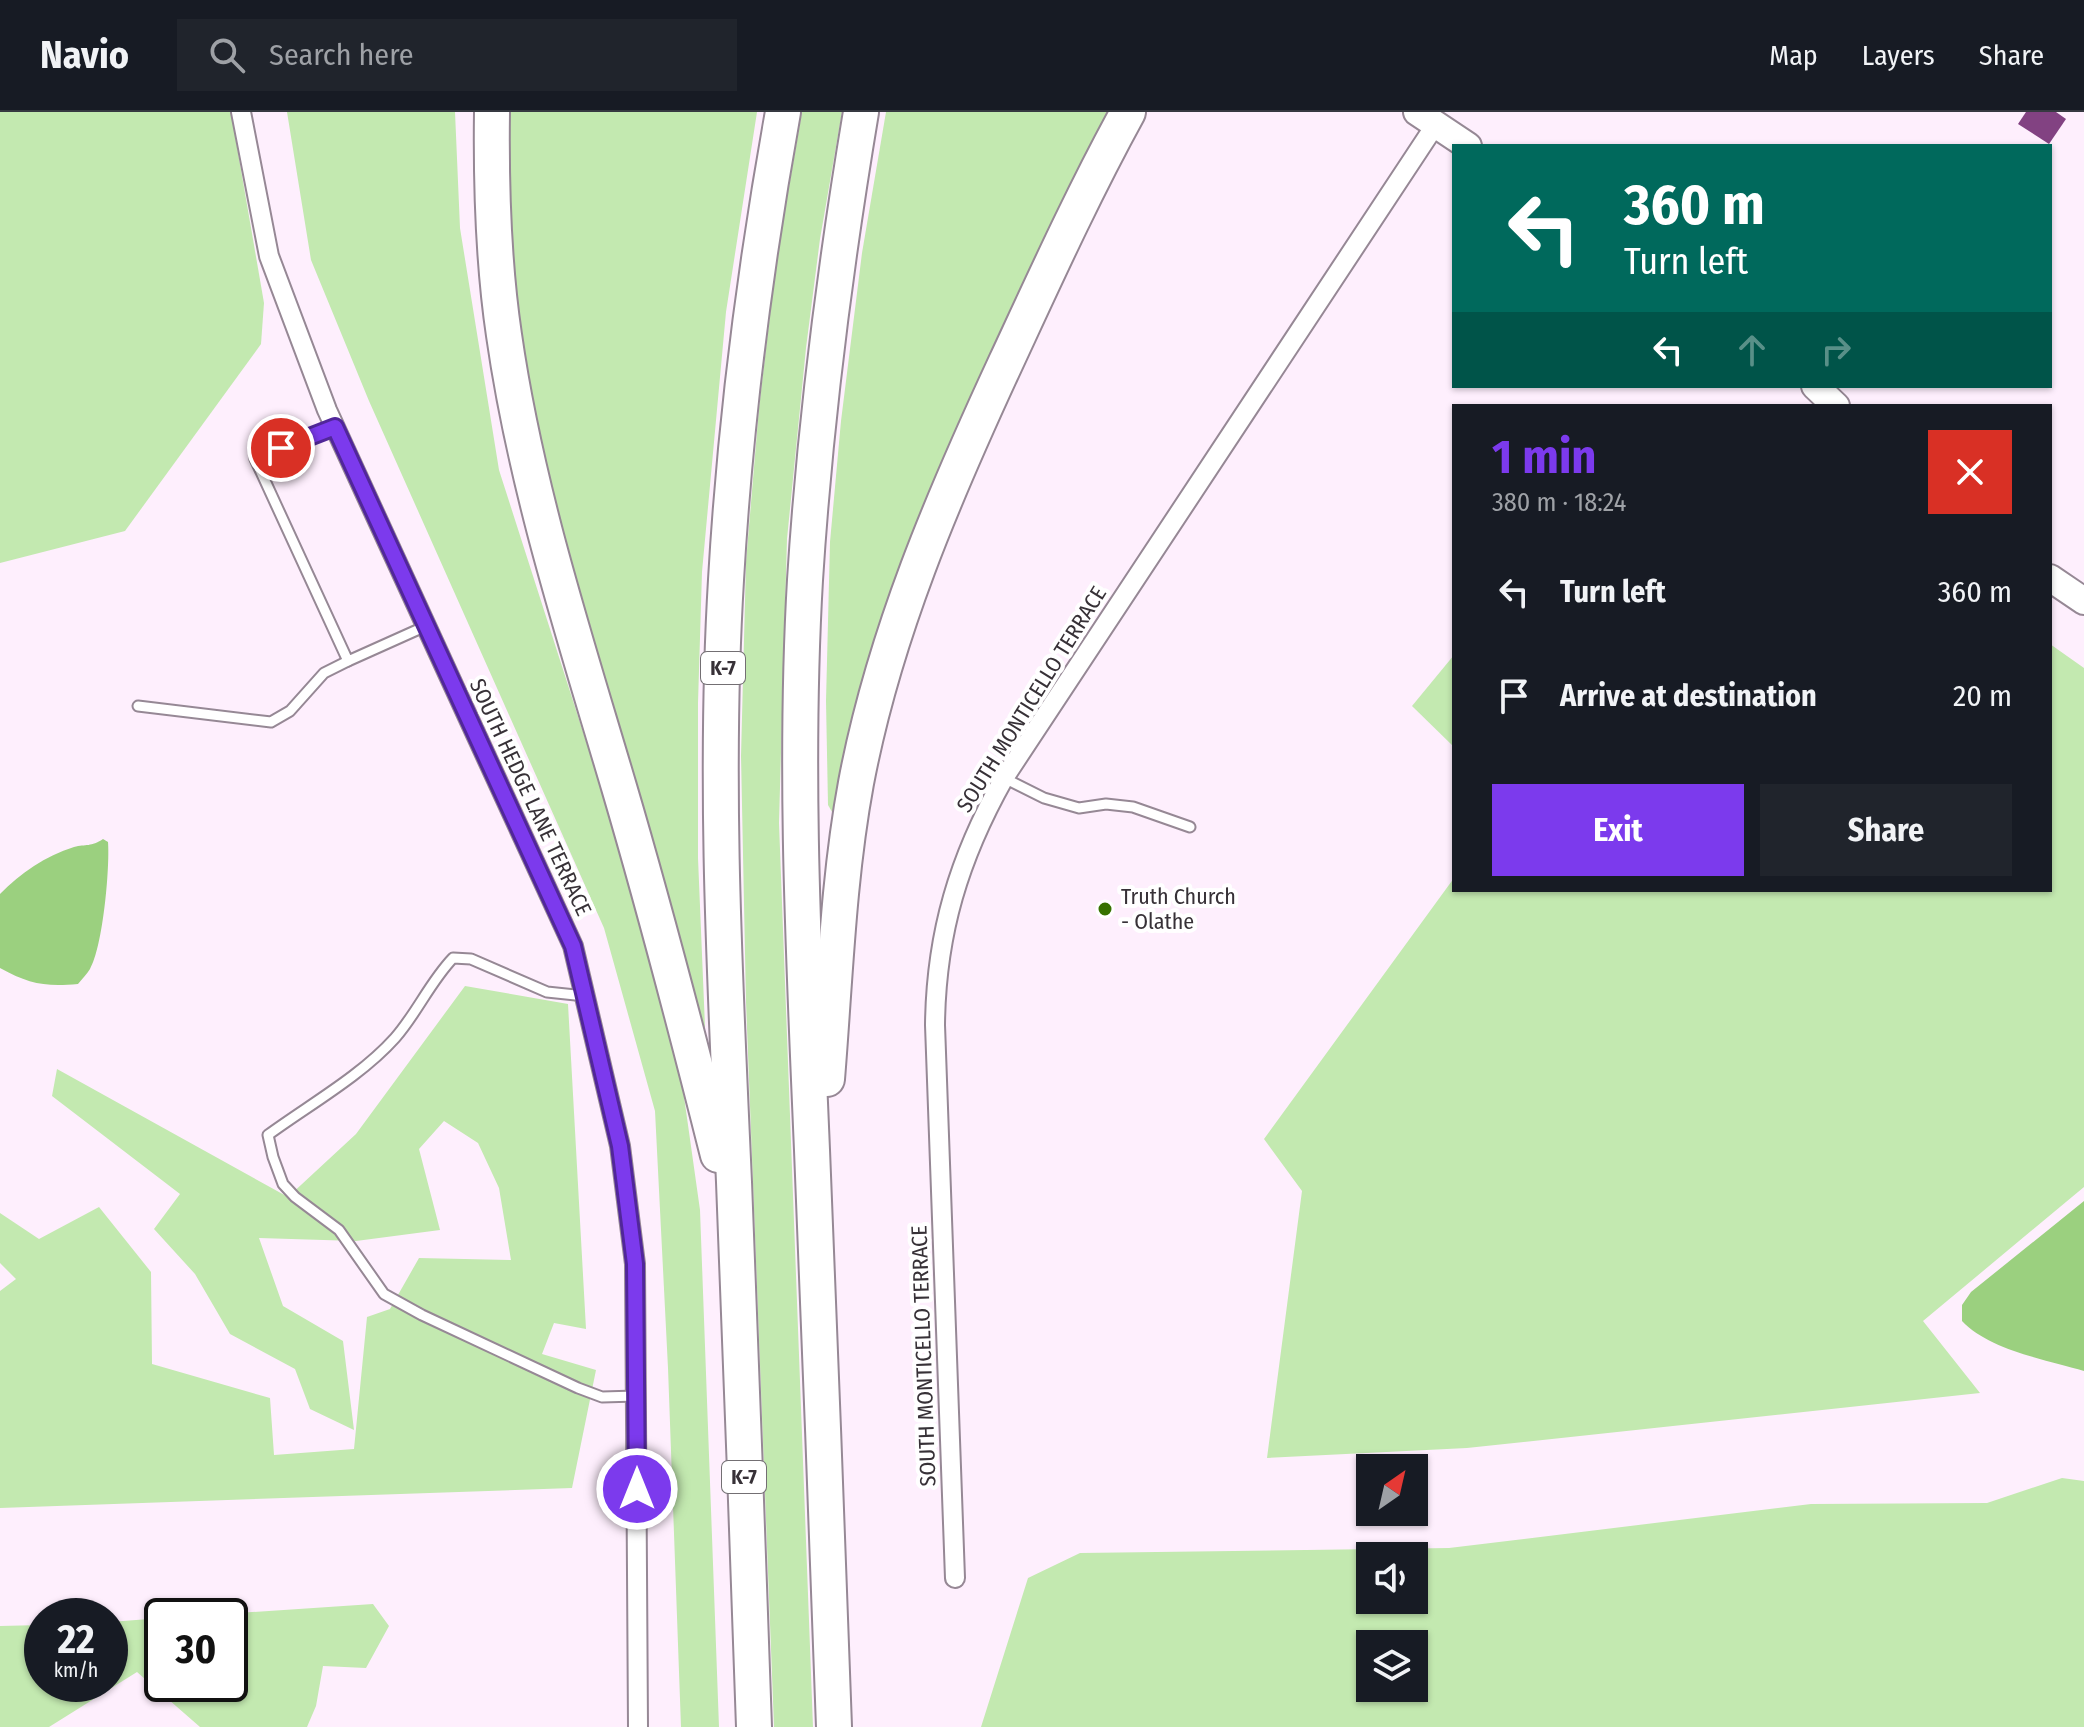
<!DOCTYPE html>
<html lang="en">
<head>
<meta charset="utf-8">
<style>
	:root { --surface:#171b24; --page:#20242c; --text:#f1f3f6; --muted:#9ea1a6; --line:#363941; --accent:#7c3aed }
	body { margin:0; font-family:"Fira Sans Condensed",sans-serif; background:var(--page); color:var(--text); height:100vh; display:flex; flex-direction:column; font-size:30px; white-space:nowrap }
	* { box-sizing:border-box; margin:0 }
	p { font-size:26px; color:var(--muted) }
	.icon { flex:none; width:44px; height:44px; fill:none; stroke:currentColor; stroke-width:2; stroke-linecap:round; stroke-linejoin:round }
	.map { position:relative; flex:1; overflow:hidden }
	.side { position:absolute; left:1452px; top:292px; width:600px; height:488px; display:flex; flex-direction:column; background:var(--surface); border-radius:0px; box-shadow:0 2px 6px #0004 }
	.side>* { flex:none }
	.guide { position:absolute; left:1452px; top:32px; width:600px; height:244px; border-radius:0px; box-shadow:0 2px 6px #0004; background:#00695c; color:#fff; overflow:hidden }
	.needle { width:52px; rotate:34deg }
	.controls { position:absolute; left:1356px; top:1342px; display:grid; gap:16px }
	.controls a { display:grid; place-items:center; width:72px; height:72px; border-radius:0px; background:var(--surface); box-shadow:0 2px 6px #0004; font-size:40px }
	.speed { position:absolute; left:24px; top:1486px; display:flex; gap:16px; font-size:40px; font-weight:700; text-align:center }
	.speed>* { display:grid; place-content:center; width:104px; height:104px; border-radius:50%; background:var(--surface); box-shadow:0 2px 6px #0004; line-height:1 }
	.speed small { font-size:20px; font-weight:400 }
	.speed .limit { border:4px solid #111; border-radius:12px; background:#fff; color:#111 }
	.pin { position:absolute; display:grid; place-items:center; width:68px; height:68px; color:#fff; margin:-34px; border:4px solid #fff; border-radius:50%; box-shadow:0 2px 8px #0007 }
	.me { position:absolute; width:88px; margin:-44px; rotate:0deg; stroke-linejoin:round; filter:drop-shadow(0 0 6px #0008) }
	.turn { display:flex; align-items:center; gap:28px; height:168px; padding:0 40px; font-size:36px }
	.turn .icon { width:104px; height:104px; stroke-width:2.5 }
	.turn b { display:block; font-size:56px; line-height:68px }
	.lanes { display:flex; align-items:center; height:76px; padding:0 40px; background:#0003; justify-content:center; gap:40px; direction:ltr }
	.lanes .off { opacity:.35 }
	.round { display:grid; place-items:center; flex:none; width:84px; height:84px; border-radius:0px; background:var(--page) }
	.head { display:flex; align-items:center; justify-content:space-between; height:136px; padding:0 40px }
	h1 { font-size:48px; font-weight:700; line-height:60px; color:var(--accent) }
	.button { display:flex; gap:16px; margin-top:auto; padding:16px 40px }
	.button a { flex:1; height:92px; border-radius:0px; background:var(--accent); color:#fff; font-size:32px; font-weight:700; line-height:92px; text-align:center }
	.button a+a { background:var(--page); color:var(--text) }
	ul { padding:0; list-style:none }
	li { display:flex; align-items:center; gap:24px; height:104px; padding:0 40px }
	li div { flex:1 }
	li b { display:block; font-size:30px }
	li em { font-style:normal }
	header { display:flex; align-items:center; gap:48px; box-sizing:border-box; height:112px; padding:0 40px; background:var(--surface); border-bottom:2px solid var(--line) }
	header strong { font-size:38px }
	nav { display:flex; gap:44px; margin-inline-start:auto; font-size:28px }
	.search { width:560px; height:72px; background:var(--page); display:flex; align-items:center; gap:20px; box-sizing:border-box; padding:0 28px; border-radius:0px; color:var(--muted); font-size:30px }
	.map>svg:first-child { display:block }
	.green { fill:#c3e9b0; fill-rule:evenodd }
	.water { fill:#9bd07f }
	.building { fill:#824282 }
	.lines { fill:none; stroke-linecap:round; stroke-linejoin:round }
	.lane-casing { stroke:#968895; stroke-width:13 }
	.street-casing { stroke:#968895; stroke-width:22 }
	.secondary-casing { stroke:#968895; stroke-width:30 }
	.highway-casing { stroke:#968895; stroke-width:38 }
	.lane { stroke:#fff; stroke-width:9 }
	.street { stroke:#fff; stroke-width:18 }
	.secondary { stroke:#fff; stroke-width:26 }
	.highway { stroke:#fff; stroke-width:34 }
	.route-casing { stroke:#51269a; stroke-width:20 }
	.route { stroke:#7c3aed; stroke-width:14 }
	.poi-dot { fill:#377100; stroke:#fff; stroke-width:3 }
	.labels { text-anchor:middle; stroke-width:8; stroke-linejoin:round; paint-order:stroke }
	.shield { fill:#fff; stroke:#736f73; stroke-width:2 }
	.shield-label { font-size:20px; font-weight:bold; fill:#373137 }
	.street-label { font-size:22px; fill:#373137; stroke:#fff }
	.poi-label { font-size:22px; fill:#373137; stroke:#fff; text-anchor:start }
</style>
</head>
<body>
<header>
<strong>Navio</strong>
<div class="search"><svg class="icon" aria-label="search" viewBox="0 0 24 24"><circle cx="10" cy="10" r="6"/><path d="M15 15l6 6"/></svg>Search here</div>
<nav><a>Map</a><a>Layers</a><a>Share</a></nav>
</header>
<div class="map">
<svg width="2084" height="1615" viewBox="0 0 2084 1615">
	<rect width="100%" height="100%" fill="#feeffd"/>
	<g class="green">
		<path d="M0 0H231L264 191 261 232 125 419 0 451Z"/>
		<path d="M287 0H455L460 116 499 358 627 757 676 928 700 1098 719 1615H681L668 1256 655 999 604 816 369 289 311 148Z"/>
		<path d="M504 0H757L726 200 702 460 698 591V746L705 915 699 914 565 444 517 233Z"/>
		<path d="M802 0H842L820 127 806 236 787 427 779 711 813 1615H774L746 890 741 644 746 450 759 296 777 143Z"/>
		<path d="M886 0H1110L839 712 828 693 826 589 830 430 841 309 862 141Z"/>
		<path d="M2050 532 2084 556V1075L1923 1209 1980 1281 1467 1336 1267 1346 1302 1079 1264 1027 1454 766V778H2050Z"/>
		<path d="M1454 543V635L1412 594Z"/>
		<path d="M465 874 568 892 586 1217 554 1211 542 1242 596 1258 572 1376 0 1396V1179L16 1167 0 1151V1101L39 1127 99 1095 151 1160 152 1252 270 1286 274 1343 354 1337 367 1205 390 1197 419 1146 511 1148 499 1076 478 1031 444 1009 419 1037 440 1118 356 1129 259 1126 283 1194 343 1229 354 1318 310 1297 295 1257 230 1222 195 1162 154 1117 180 1082 52 984 57 957 288 1085 356 1022Z"/>
		<path d="M2062 1366 2084 1369V1615H981L1028 1466 1080 1441 1449 1436 1811 1392 1987 1391ZM1370 1444H1414V1488H1370ZM1370 1532H1414V1576H1370Z"/>
		<path d="M373 1492 389 1514 366 1556 323 1554 316 1594 307 1615H200L137 1560 49 1615H0V1514L42 1513V1572H110V1510L162 1506V1572H230V1504H192Z"/>
	</g>
	<g class="water">
		<path d="M103 727 108 730C110 756 103 835 90 857 87 862 82 867 78 872 45 875 29 872 0 856V782C21 761 45 744 74 735 86 732 91 735 103 727Z"/>
		<path d="M2084 1089V1259C2047 1248 1989 1238 1962 1209V1193L1971 1180Z"/>
	</g>
	<path class="building" d="M2026 0H2056L2066 7 2049 32 2018 12Z"/>
	<g class="lines">
		<g class="lane-casing">
			<g id="lane">
				<path d="M335 315 255 347 348 549 426 514"/>
				<path d="M138 594 271 610 290 599 324 561 348 549"/>
				<path d="M1004 666 1044 686 1079 696 1106 692 1133 695 1190 715"/>
				<path d="M585 884 547 880 471 847 453 846C430 870 417 901 395 926 361 964 309 993 268 1023L273 1045 283 1072 295 1085 339 1118 384 1182 422 1203 578 1276 602 1285 636 1284"/>
			</g>
		</g>
		<g class="street-casing">
			<g id="street">
				<path d="M241 0 269 144 327 298 573 834 620 1034 635 1152 638 1615"/>
				<path d="M955 1466 935 913C936 821 959 746 1004 666L1436 12"/>
			</g>
		</g>
		<g class="secondary-casing">
			<g id="secondary">
				<path d="M1417 0 1468 34"/>
				<path d="M1815 274 1836 294"/>
				<path d="M2050 466 2084 489"/>
			</g>
		</g>
		<g class="highway-casing">
			<g id="highway">
				<path d="M492 0C491 75 493 149 504 223 526 377 575 526 619 675 655 797 687 920 718 1043"/>
				<path d="M827 967C835 869 838 768 856 671 884 523 943 386 1006 250 1045 166 1083 82 1128 0"/>
				<path d="M754 1615C747 1433 742 1252 734 1070 725 870 714 668 726 468 735 311 755 155 783 0"/>
				<path d="M834 1615C827 1423 820 1230 812 1038 804 848 794 658 805 468 815 311 835 155 861 0"/>
			</g>
		</g>
		<use href="#lane" class="lane"/>
		<use href="#street" class="street"/>
		<use href="#secondary" class="secondary"/>
		<use href="#highway" class="highway"/>
	</g>
	<g class="lines">
		<g class="route-casing">
			<path id="route" d="M281 336 335 315 573 834 620 1034 635 1152 637 1377"/>
		</g>
		<use href="#route" class="route"/>
	</g>
	<circle class="poi-dot" cx="1105" cy="797" r="8"/>
	<g class="labels">
		<g class="shield">
			<rect x="701" y="540" width="44" height="32" rx="6"/>
			<rect x="722" y="1349" width="44" height="32" rx="6"/>
		</g>
		<g class="shield-label">
			<text x="723" y="563">K-7</text>
			<text x="744" y="1372">K-7</text>
		</g>
		<g class="street-label">
			<text transform="translate(1031 587) rotate(-58)" y="8">SOUTH MONTICELLO TERRACE</text>
			<text transform="translate(531 685) rotate(65)" y="8">SOUTH HEDGE LANE TERRACE</text>
			<text transform="translate(923 1244) rotate(-92)" y="8">SOUTH MONTICELLO TERRACE</text>
		</g>
		<g class="poi-label">
			<text x="1121" y="792">Truth Church<tspan x="1121" dy="25">- Olathe</tspan></text>
		</g>
	</g>
</svg>
<div class="controls">
<a><svg class="needle" viewBox="-14 -14 28 28"><path d="M0-13l5 13h-10z" fill="#e53935"/><path d="M0 13l5-13h-10z" fill="#9ea1a6"/></svg></a>
<a><svg class="icon" aria-label="sound" viewBox="0 0 24 24"><path d="M4 9h4l5-4v14l-5-4H4zM17 9q2 3 0 6"/></svg></a>
<a><svg class="icon" aria-label="layers" viewBox="0 0 24 24"><path d="M12 4l9 5-9 5-9-5zM3 14l9 5 9-5"/></svg></a>
</div>
<div class="speed"><div>22<small>km/h</small></div><div class="limit">30</div></div>
<div class="pin" style="left:281px;top:336px;background:#d93025"><svg class="icon" aria-label="arrive" viewBox="0 0 24 24"><path d="M6 21V4h12l-3 4 3 4H6"/></svg></div>
<svg class="me" style="left:637px;top:1377px" viewBox="-20 -20 40 40"><circle r="17" fill="#7c3aed" stroke="#fff" stroke-width="3"/><path d="M0-11L8 9 0 5-8 9z" fill="#fff"/></svg>
<div class="guide">
<div class="turn"><svg class="icon" aria-label="left" viewBox="0 0 24 24"><path d="M17 20v-9H6M10 6l-5 5 5 5"/></svg><div><b>360 m</b>Turn left</div></div>
<div class="lanes"><svg class="icon" aria-label="left" viewBox="0 0 24 24"><path d="M17 20v-9H6M10 6l-5 5 5 5"/></svg><svg class="icon off" aria-label="ahead" viewBox="0 0 24 24"><path d="M12 20V5M6 11l6-6 6 6"/></svg><svg class="icon off" aria-label="right" viewBox="0 0 24 24"><path d="M7 20v-9h11M14 6l5 5-5 5"/></svg></div>
</div>
<section class="side">
<div class="head"><div><h1>1 min</h1><p>380 m · 18:24</p></div><a class="round" style="background:#d93025;color:#fff"><svg class="icon" aria-label="close" viewBox="0 0 24 24"><path d="M6 6l12 12M18 6L6 18"/></svg></a></div>
<ul>
<li><svg class="icon" aria-label="left" viewBox="0 0 24 24"><path d="M17 20v-9H6M10 6l-5 5 5 5"/></svg><div><b>Turn left</b></div><em>360 m</em></li>
<li><svg class="icon" aria-label="arrive" viewBox="0 0 24 24"><path d="M6 21V4h12l-3 4 3 4H6"/></svg><div><b>Arrive at destination</b></div><em>20 m</em></li>
</ul>
<div class="button"><a>Exit</a><a>Share</a></div>
</section>
</div>
</body>
</html>
